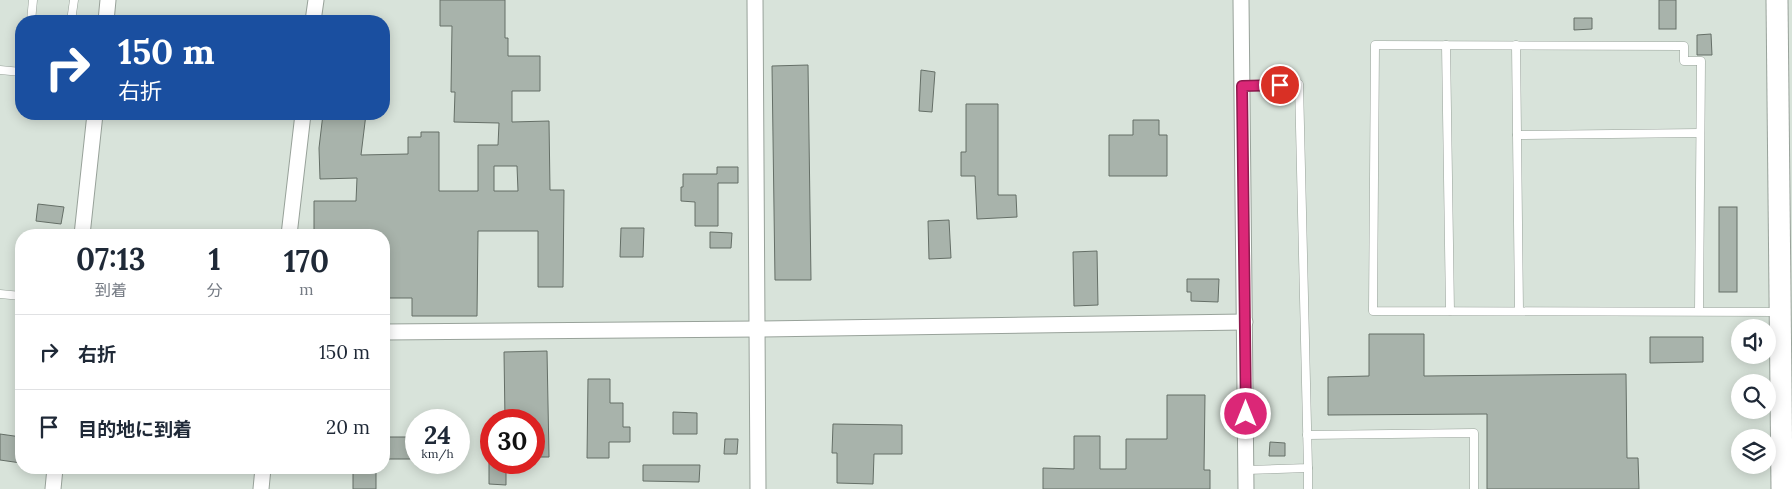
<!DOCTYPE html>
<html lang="ja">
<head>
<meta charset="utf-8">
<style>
	:root { --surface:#fff; --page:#f2f2f3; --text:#1f2937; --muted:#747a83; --line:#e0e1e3 }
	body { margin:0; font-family:Lora,"Noto Sans JP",serif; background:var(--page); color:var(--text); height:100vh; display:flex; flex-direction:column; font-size:19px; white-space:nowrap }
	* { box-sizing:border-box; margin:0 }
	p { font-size:16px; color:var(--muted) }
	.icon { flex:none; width:28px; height:28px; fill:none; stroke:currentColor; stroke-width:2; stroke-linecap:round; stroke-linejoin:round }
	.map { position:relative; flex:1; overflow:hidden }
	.panel { position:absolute; left:15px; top:229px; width:375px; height:245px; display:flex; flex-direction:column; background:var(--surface); border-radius:20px; box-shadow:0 2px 12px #0003 }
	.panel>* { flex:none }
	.hud { position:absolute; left:15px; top:15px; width:375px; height:105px; border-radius:20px; box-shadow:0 2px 12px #0003; background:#1a4fa0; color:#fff; overflow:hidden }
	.fabs { position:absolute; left:1731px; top:319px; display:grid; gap:10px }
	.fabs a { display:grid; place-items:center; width:45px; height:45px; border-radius:50%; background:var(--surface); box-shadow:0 2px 12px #0003; font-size:25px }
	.speed { position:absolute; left:405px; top:409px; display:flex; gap:10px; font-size:25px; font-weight:700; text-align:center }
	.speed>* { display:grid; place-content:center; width:65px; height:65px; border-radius:50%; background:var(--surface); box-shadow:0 2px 12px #0003; line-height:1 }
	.speed small { font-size:12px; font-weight:400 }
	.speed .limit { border:8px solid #d22; background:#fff; color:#111 }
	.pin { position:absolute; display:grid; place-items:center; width:42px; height:42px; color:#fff; margin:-21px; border:2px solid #fff; border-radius:50%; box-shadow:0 1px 5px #0007 }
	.me { position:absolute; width:55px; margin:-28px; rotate:0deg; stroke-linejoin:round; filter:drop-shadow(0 0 4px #0008) }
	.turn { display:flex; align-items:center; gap:18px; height:105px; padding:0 20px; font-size:22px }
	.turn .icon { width:65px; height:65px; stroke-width:2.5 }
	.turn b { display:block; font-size:35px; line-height:42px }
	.eta { display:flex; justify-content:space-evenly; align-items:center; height:85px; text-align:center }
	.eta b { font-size:30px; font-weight:700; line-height:35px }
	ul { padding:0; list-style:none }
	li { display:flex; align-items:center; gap:15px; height:75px; padding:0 20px; border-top:1px solid var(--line) }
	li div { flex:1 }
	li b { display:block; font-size:19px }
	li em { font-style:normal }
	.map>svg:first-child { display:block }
	.building { fill:#a8b3ab; stroke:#656f67; fill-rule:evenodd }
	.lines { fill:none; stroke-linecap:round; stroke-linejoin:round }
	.lane-casing { stroke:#98a29a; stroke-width:9 }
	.street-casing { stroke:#98a29a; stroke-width:17 }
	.secondary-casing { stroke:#98a29a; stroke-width:23 }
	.lane { stroke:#fff; stroke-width:8 }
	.street { stroke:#fff; stroke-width:15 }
	.secondary { stroke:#fff; stroke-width:21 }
	.route-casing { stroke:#8e194d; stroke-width:12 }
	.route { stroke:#db2777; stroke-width:9 }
</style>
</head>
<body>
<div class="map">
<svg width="1792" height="489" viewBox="0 0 1792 489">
	<rect width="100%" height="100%" fill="#d8e3da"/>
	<g class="building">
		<path d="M440 0H505V38H508V56H540V91H512V122L549 121 550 190H564L563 287H538V231H478L477 316H412V298H384V235H314V201H356L357 178 320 179 319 148 323 114H366L361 155 408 154V137H421V132H439V191H478V145H498L499 123 454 122 455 92H451L452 26H440ZM494 166H517L518 191H494Z"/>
		<rect x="1659" y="0" width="17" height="29"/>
		<path d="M1574 18H1592V29L1574 30Z"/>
		<path d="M1711 34 1712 55H1697V35Z"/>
		<path d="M808 65 811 280H775L772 66Z"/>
		<path d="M921 70 935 72 932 112 919 111Z"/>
		<path d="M966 104H998V195H1016L1017 217 977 219 975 176H961V152H966Z"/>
		<path d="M1133 120H1159V135H1167V176H1109V135H1133Z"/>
		<path d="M717 167H738V183H718V226H695V202L681 201V187H683V174H717Z"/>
		<path d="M38 204 64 207 61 224 36 221Z"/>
		<rect x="1719" y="207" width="18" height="85"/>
		<path d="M949 220 951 258 929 259 928 221Z"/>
		<path d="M621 228H644L643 257H620Z"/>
		<path d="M710 232 732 233 731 248H710Z"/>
		<path d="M1097 251 1098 305 1074 306 1073 252Z"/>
		<path d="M1187 279H1219L1218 302 1191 301V292H1187Z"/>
		<path d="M1369 334H1424V376L1626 374 1627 458H1638L1639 489H1487V414L1328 415V377L1369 376Z"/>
		<path d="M1650 337H1703V362L1650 363Z"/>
		<path d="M547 351 549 457H534V420H505L504 352Z"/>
		<path d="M588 379H610V403H623V427H630V442H609V458H587Z"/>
		<path d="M1167 395H1205L1204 470H1210V489H1043V468L1074 469V436H1100V469H1126V439H1167Z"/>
		<path d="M673 412 697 413V434H673Z"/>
		<path d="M833 424 902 425V454H874L873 484 837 483V453H832Z"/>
		<path d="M0 434 21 437V463L0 460Z"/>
		<rect x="384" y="437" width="32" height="22"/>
		<path d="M725 439H738L737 454H724Z"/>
		<path d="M1270 442 1285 443V456H1269Z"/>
		<path d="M489 463H506V485L489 484Z"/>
		<path d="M643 465H700L699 482 643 481Z"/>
		<rect x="353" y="468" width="23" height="21"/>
	</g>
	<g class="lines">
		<g class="lane-casing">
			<g id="lane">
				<path d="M31 21 33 0"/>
				<path d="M71 21 74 0"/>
				<path d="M1446 45 1450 311"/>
				<path d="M1516 45 1519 311"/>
				<path d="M0 70 21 72"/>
				<path d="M1242 86 1299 84 1308 468 1246 470"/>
				<path d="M1517 135 1700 133"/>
				<path d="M0 294 21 296"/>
				<path d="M1699 312 1701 61H1684V46L1375 45 1373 311 1778 312"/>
				<path d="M1307 435 1474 433V489"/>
				<path d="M1308 468V489"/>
			</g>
		</g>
		<g class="street-casing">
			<g id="street">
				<path d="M755 0 758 489"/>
				<path d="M1241 0 1246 489"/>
				<path d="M106 21 108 0"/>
				<path d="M313 21 316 0"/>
				<path d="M82 235 95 114"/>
				<path d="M289 235 303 114"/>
				<path d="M384 332 758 329 1245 322"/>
				<path d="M53 489 55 468"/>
				<path d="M261 489 263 468"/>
			</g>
		</g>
		<g class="secondary-casing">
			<path id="secondary" d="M1777 0 1782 489"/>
		</g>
		<use href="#lane" class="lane"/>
		<use href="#street" class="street"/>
		<use href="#secondary" class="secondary"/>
	</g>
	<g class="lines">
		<g class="route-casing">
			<path id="route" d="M1246 414 1242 86 1280 85"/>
		</g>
		<use href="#route" class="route"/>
	</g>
</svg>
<div class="fabs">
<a><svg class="icon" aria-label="sound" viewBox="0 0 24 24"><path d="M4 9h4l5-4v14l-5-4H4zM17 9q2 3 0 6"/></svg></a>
<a><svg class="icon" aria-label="search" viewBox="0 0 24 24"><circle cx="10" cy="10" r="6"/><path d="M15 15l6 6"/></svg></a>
<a><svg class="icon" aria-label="layers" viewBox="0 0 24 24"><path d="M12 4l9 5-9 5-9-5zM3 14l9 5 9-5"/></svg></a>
</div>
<div class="speed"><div>24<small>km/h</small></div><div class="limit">30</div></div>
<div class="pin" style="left:1280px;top:85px;background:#d93025"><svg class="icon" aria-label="arrive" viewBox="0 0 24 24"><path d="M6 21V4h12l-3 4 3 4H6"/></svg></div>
<svg class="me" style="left:1246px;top:414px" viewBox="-20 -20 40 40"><circle r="17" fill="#db2777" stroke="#fff" stroke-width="3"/><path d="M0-11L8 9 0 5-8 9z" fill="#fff"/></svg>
<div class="hud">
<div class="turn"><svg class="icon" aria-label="right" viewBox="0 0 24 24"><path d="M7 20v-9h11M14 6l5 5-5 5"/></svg><div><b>150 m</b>右折</div></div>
</div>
<section class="panel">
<div class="eta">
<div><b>07:13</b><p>到着</p></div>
<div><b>1</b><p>分</p></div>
<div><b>170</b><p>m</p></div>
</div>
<ul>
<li><svg class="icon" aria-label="right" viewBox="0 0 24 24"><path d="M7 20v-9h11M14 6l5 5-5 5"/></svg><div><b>右折</b></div><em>150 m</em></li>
<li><svg class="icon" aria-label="arrive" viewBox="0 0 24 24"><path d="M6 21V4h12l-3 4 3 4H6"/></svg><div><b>目的地に到着</b></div><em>20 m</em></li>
</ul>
</section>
</div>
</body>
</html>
